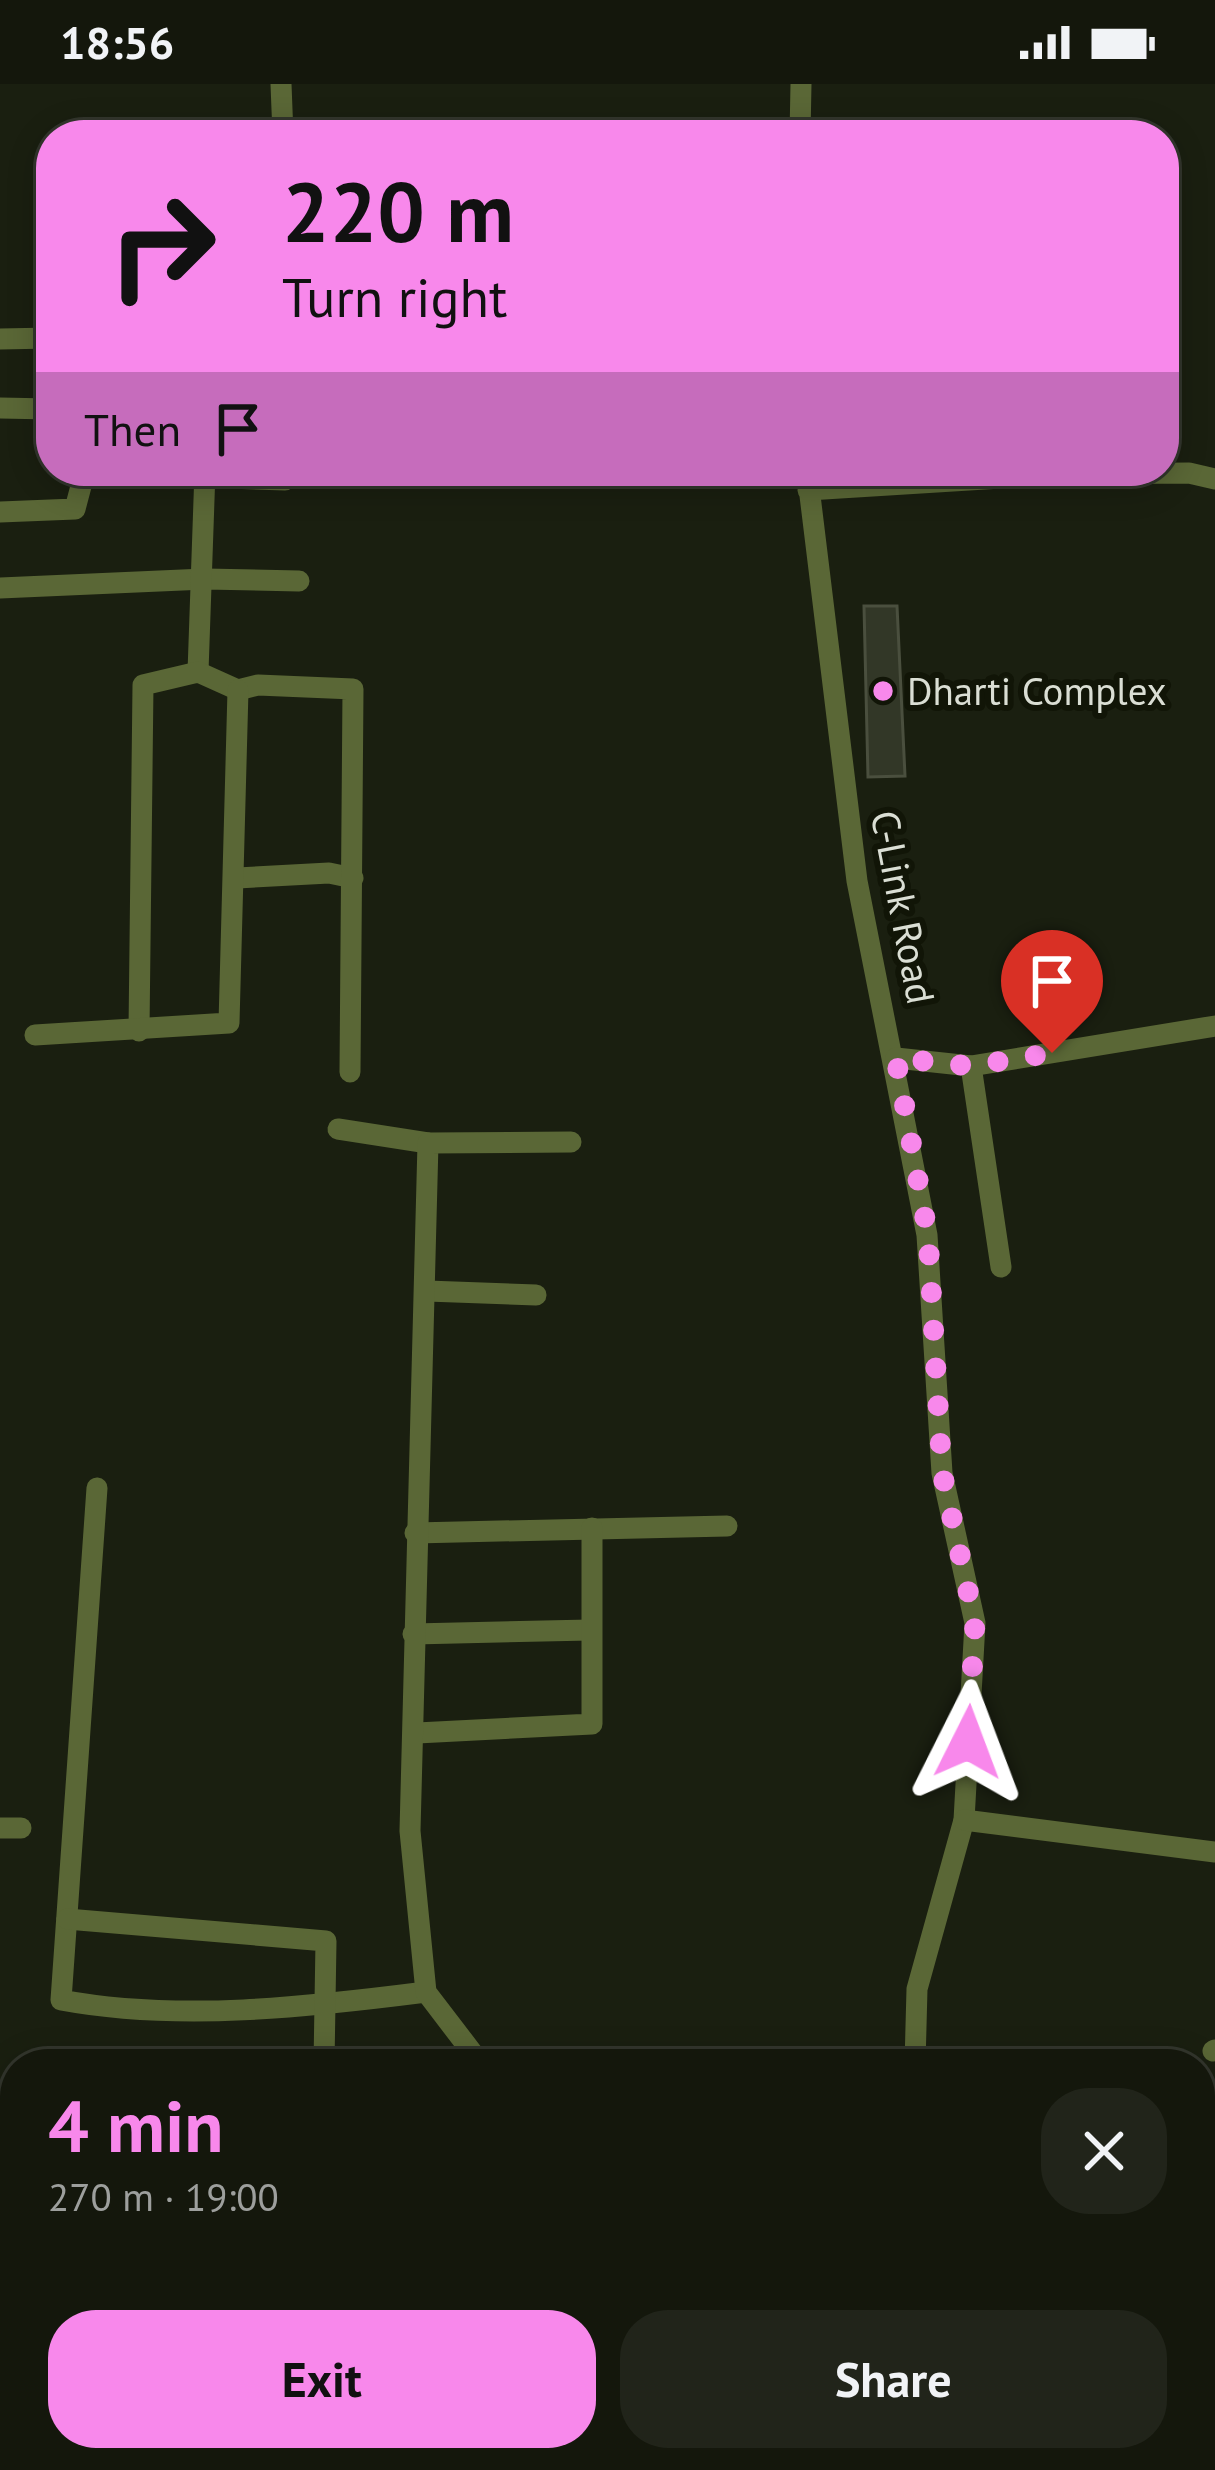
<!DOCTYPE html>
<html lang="en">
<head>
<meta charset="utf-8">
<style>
	:root { --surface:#14170c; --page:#21241a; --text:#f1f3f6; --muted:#9d9f9d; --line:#33362d; --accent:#f888eb }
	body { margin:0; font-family:"PT Sans",sans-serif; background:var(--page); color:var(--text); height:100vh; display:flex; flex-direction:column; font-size:45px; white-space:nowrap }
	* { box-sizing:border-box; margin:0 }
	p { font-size:39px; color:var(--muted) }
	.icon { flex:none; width:66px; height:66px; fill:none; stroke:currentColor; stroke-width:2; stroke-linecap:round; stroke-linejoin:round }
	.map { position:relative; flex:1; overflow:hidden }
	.drawer { position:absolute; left:0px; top:1965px; width:1215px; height:423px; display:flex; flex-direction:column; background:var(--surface); border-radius:48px 48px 0 0; box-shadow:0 6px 30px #0003,0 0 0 3px var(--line) }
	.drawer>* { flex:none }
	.guide { position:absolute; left:36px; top:36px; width:1143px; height:366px; border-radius:48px; box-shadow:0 6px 30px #0003,0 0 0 3px var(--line); background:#f888eb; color:#111; overflow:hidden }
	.pin { position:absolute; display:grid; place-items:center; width:102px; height:102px; color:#fff; margin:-123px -51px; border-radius:50% 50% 50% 0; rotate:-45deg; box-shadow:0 0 12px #0007 }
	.pin .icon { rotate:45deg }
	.me { position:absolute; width:132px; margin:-66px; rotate:3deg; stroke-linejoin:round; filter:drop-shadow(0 0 9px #0008) }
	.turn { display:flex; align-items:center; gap:42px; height:252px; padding:0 48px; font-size:54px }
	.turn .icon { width:156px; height:156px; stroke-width:2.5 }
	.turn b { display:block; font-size:84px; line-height:102px }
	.then { display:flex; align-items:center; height:114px; padding:0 48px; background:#0003; gap:24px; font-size:45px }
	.round { display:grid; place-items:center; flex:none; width:126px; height:126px; border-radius:48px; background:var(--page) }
	.headline { display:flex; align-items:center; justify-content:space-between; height:204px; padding:0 48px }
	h1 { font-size:72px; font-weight:600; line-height:90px; color:var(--accent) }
	.cta { display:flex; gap:24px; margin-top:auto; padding:24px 48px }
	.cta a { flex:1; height:138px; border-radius:48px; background:var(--accent); color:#111; font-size:48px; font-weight:600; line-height:138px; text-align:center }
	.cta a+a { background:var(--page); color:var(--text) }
	.status { display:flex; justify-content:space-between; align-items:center; height:84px; padding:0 60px; background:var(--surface); direction:ltr }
	.status svg { height:33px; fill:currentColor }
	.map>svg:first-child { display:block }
	.building { fill:#323727; stroke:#4a4f3e; stroke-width:3 }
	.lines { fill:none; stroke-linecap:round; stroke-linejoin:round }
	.minor { stroke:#5a6736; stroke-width:21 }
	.route { stroke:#f888eb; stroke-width:21; stroke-dasharray:0 37.8 }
	.poi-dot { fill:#f888eb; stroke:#111507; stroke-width:4.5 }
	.labels { text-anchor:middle; stroke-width:12; stroke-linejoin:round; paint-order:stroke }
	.poi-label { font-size:39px; fill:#daded4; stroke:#111507; text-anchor:start }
	.street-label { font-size:39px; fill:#daded4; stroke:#111507 }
</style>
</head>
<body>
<div class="status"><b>18:56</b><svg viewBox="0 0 49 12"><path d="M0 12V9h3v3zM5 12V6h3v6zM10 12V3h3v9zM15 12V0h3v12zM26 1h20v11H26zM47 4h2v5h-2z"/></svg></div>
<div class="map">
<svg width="1215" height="2386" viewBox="0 0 1215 2386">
	<rect width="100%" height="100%" fill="#1a1f10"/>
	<path class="building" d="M864 522H897L905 692 868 693Z"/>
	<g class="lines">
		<g class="minor">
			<path d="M281 0 283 51"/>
			<path d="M800 51 801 0"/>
			<path d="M0 255 51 254"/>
			<path d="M0 324 51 325"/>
			<path d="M807 387 857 797 927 1151 942 1389 975 1539 964 1736 917 1905 915 1980"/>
			<path d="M85 389 285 396"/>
			<path d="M808 406 1064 390 1189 389 1215 395"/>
			<path d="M0 428 75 425 85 387"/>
			<path d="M0 504 205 495 299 497"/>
			<path d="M198 588 205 387"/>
			<path d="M237 794 329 789 353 794"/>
			<path d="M139 947 143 601 198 588 238 606 258 601 353 605 350 988"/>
			<path d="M35 951 229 939 238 606"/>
			<path d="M896 974 971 982 1215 942"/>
			<path d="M971 982 1001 1183"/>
			<path d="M338 1045 428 1059"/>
			<path d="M427 1207 536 1211"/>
			<path d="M97 1404 61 1916C179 1938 308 1923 426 1908"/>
			<path d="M415 1449 727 1442"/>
			<path d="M413 1550 590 1546"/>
			<path d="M417 1649 592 1640V1444"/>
			<path d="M964 1736 1215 1768"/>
			<path d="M0 1744H21"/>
			<path d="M67 1835 326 1857 324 1980"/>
			<path d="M1213 1967 1215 1966"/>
			<path d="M481 1980 426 1908 410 1747 428 1059 571 1058"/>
			<path d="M0 2291 15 2289"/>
			<path d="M169 2373 171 2386"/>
			<path d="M1066 2386 1067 2373"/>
		</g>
	</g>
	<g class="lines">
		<path class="route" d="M968 1658 975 1539 942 1388 928 1151 896 974 971 982 1052 969"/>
	</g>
	<circle class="poi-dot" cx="883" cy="607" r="12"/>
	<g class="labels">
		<g class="poi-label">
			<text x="907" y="621">Dharti Complex</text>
		</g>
		<g class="street-label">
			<text transform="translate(903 823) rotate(79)" y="14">C-Link Road</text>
		</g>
	</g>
</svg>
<div class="pin" style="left:1052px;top:969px;background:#d93025"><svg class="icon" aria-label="arrive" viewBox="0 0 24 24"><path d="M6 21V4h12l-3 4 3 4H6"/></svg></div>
<svg class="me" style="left:968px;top:1658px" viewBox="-20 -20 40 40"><path d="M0-17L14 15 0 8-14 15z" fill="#f888eb" stroke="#fff" stroke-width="4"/></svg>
<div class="guide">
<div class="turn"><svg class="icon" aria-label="right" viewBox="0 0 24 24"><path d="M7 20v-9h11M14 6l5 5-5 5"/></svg><div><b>220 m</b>Turn right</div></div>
<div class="then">Then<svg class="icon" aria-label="arrive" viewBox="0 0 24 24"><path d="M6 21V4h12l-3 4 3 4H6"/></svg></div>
</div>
<section class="drawer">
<div class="headline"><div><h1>4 min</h1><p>270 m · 19:00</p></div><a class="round"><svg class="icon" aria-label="close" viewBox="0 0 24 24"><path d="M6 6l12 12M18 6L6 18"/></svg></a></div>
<div class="cta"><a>Exit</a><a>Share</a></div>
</section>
</div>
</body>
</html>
